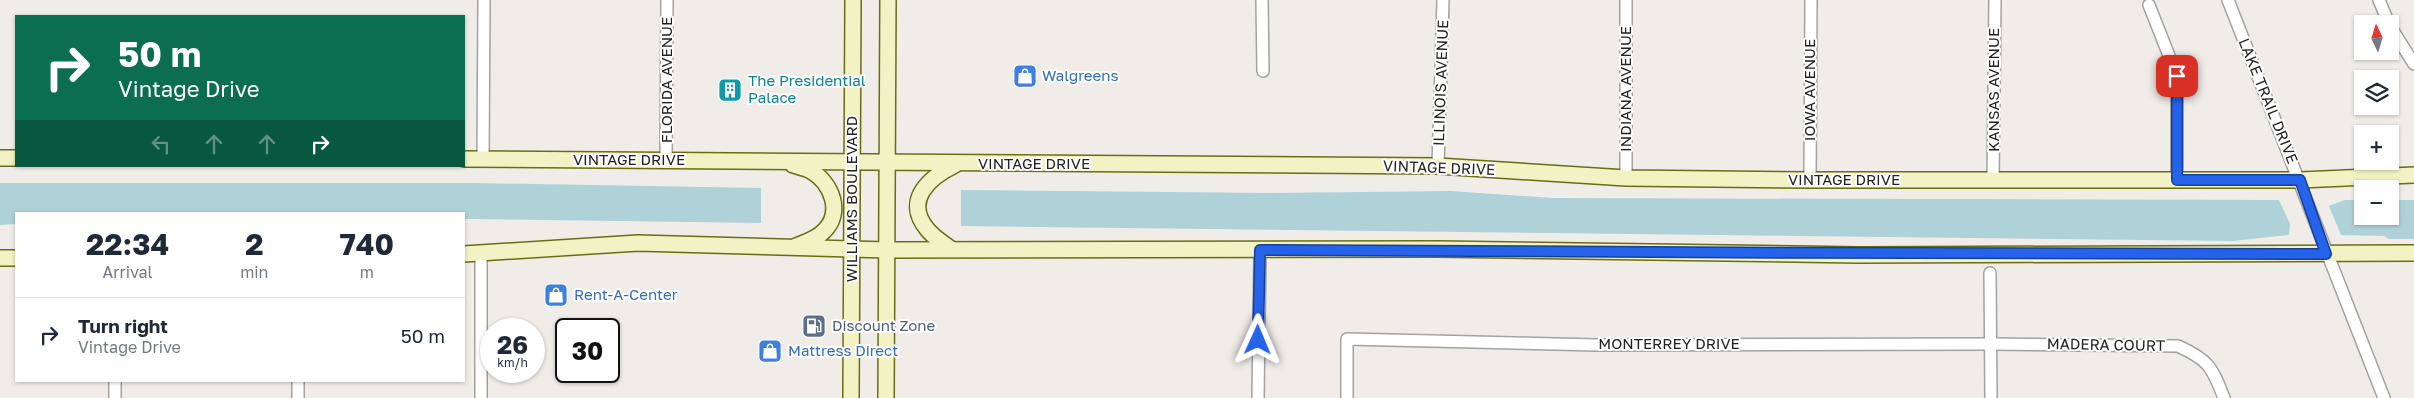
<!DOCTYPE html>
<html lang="en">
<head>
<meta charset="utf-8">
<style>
	:root { --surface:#fff; --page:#f2f2f3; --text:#1f2937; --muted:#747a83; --line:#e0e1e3 }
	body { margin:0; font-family:"Golos Text",sans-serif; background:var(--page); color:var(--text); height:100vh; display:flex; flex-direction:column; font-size:19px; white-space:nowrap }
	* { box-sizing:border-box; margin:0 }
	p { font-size:16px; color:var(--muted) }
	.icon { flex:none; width:28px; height:28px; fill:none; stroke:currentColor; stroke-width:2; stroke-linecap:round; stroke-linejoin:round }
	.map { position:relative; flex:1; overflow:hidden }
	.drawer { position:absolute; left:15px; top:212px; width:450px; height:170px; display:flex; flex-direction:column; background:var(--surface); border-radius:0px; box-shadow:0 1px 4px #0004 }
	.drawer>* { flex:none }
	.guide { position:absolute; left:15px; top:15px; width:450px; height:152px; border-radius:0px; box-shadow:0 1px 4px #0004; background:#0b6e4f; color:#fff; overflow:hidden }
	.needle { width:32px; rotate:356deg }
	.fabs { position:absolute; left:2354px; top:15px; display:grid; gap:10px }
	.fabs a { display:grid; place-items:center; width:45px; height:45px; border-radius:0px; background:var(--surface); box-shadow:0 1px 4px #0004; font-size:25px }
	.speed { position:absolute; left:480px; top:318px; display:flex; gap:10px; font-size:25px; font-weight:700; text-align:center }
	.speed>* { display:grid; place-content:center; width:65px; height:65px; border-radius:50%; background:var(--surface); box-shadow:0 1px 4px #0004; line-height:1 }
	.speed small { font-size:12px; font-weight:400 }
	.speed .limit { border:2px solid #111; border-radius:8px; background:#fff; color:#111 }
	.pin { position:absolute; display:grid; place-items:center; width:42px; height:42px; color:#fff; margin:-21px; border-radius:10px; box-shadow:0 2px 8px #0006 }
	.me { position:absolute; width:55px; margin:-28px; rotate:1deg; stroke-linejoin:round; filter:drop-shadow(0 0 4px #0008) }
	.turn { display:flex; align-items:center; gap:18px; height:105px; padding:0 20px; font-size:22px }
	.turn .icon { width:65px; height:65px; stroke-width:2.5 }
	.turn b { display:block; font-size:35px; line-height:42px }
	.lanes { display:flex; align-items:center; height:48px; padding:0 20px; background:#0003; justify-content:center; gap:25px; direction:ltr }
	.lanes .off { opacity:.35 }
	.eta { display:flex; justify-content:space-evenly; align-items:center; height:85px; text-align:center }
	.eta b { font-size:30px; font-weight:700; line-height:35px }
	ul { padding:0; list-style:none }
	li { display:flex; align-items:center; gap:15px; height:75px; padding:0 20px; border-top:1px solid var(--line) }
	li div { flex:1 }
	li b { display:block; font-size:19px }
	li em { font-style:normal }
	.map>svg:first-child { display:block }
	.water { fill:#afd2d8 }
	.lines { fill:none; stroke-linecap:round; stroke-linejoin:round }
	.street-casing { stroke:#a2a2a2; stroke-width:14 }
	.secondary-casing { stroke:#6a6d13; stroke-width:18 }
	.street { stroke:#fff; stroke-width:11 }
	.secondary { stroke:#f3f2c4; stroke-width:15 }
	.route-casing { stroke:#184099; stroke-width:12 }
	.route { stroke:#2563eb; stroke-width:9 }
	.labels { text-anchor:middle; stroke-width:4; stroke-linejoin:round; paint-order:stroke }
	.shop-label { font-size:15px; fill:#366cbe; stroke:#fff; text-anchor:start }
	.street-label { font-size:15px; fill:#212121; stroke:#fff }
	.culture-label { font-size:15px; fill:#0d838f; stroke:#fff; text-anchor:start }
	.service-label { font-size:15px; fill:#4e5e75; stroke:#fff; text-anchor:start }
</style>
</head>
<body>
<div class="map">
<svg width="2414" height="398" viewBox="0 0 2414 398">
	<rect width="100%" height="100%" fill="#f0ede9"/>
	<g class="water">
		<path d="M0 183H472L761 188V223L464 219V214H16V224L0 225Z"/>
		<path d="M961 190 1271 193 1451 191 1553 198 2279 200 2290 224 2289 235 2233 241 961 226Z"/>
		<path d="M2345 200H2362V216H2390V200H2414V239H2389L2384 236 2341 235 2329 206Z"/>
	</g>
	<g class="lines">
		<g class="street-casing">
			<g id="street">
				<path d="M1262 0 1263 71"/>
				<path d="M2228 0 2384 398"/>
				<path d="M2379 0 2389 24"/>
				<path d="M2149 5 2177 76V180"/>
				<path d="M2390 26 2414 64"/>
				<path d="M483 160 484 0"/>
				<path d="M666 161 667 0"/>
				<path d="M1438 166 1443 0"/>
				<path d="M1626 178V0"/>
				<path d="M1810 180 1811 0"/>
				<path d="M1993 180 1995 0"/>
				<path d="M481 253V398"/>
				<path d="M1990 273 1991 398"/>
				<path d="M115 398V381"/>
				<path d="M298 398V381"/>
				<path d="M1258 398 1260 250"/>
				<path d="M1347 398V339L1597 345 1992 344 2178 346C2209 360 2212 367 2224 398"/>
			</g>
		</g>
		<g class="secondary-casing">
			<g id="secondary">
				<path d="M0 158H16"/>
				<path d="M464 159 1438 166 1626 178 1810 180H2300L2414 175"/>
				<path d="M793 165C799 167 806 168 811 171 832 183 843 213 824 231 817 239 806 242 796 246"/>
				<path d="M951 249C943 243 933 237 927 229 903 200 930 177 955 165"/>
				<path d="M464 254 638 243 887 250 1438 249 1859 255 2414 253"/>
				<path d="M0 258H16"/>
				<path d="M851 398 853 0"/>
				<path d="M886 398 888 0"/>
			</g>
		</g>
		<use href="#street" class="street"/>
		<use href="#secondary" class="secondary"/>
	</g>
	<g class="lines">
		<g class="route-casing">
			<path id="route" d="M1258 340 1260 250C1615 252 1971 254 2326 254L2300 180H2177V76"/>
		</g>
		<use href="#route" class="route"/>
	</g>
	<defs>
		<g id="shop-square" transform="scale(1.25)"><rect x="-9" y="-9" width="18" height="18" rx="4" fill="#3f7fe0" stroke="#fff"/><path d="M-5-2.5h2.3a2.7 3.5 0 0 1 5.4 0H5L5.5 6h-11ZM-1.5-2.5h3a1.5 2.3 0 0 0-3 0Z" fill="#fff"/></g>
		<g id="building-square" transform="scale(1.25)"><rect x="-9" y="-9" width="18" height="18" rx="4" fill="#0f9aa8" stroke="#fff"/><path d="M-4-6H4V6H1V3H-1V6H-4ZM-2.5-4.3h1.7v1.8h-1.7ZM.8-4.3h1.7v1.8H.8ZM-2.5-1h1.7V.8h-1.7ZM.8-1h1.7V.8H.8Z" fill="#fff"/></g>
		<g id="fuel-square" transform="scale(1.25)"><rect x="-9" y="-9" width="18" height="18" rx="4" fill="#5c6f8a" stroke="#fff"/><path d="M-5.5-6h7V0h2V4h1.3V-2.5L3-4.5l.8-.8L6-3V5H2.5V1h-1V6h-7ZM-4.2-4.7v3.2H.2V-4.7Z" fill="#fff"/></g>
	</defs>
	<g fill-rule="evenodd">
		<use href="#shop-square" x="1025" y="76"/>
		<use href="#building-square" x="730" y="90"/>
		<use href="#shop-square" x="556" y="295"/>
		<use href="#fuel-square" x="814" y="326"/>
		<use href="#shop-square" x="770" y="351"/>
	</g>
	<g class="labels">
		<g class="shop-label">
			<text x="1042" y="81">Walgreens</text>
			<text x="574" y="300">Rent-A-Center</text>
			<text x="788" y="356">Mattress Direct</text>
		</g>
		<g class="street-label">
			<text transform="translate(667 80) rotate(-90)" y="5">FLORIDA AVENUE</text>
			<text transform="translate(1441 83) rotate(-88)" y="5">ILLINOIS AVENUE</text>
			<text transform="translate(1626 89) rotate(-90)" y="5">INDIANA AVENUE</text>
			<text transform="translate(1810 90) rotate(-90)" y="5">IOWA AVENUE</text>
			<text transform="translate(1994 90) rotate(-90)" y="5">KANSAS AVENUE</text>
			<text transform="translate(2268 101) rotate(68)" y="5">LAKE TRAIL DRIVE</text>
			<text x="629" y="165">VINTAGE DRIVE</text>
			<text x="1034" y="169">VINTAGE DRIVE</text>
			<text transform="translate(1439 168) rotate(2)" y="5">VINTAGE DRIVE</text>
			<text x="1844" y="185">VINTAGE DRIVE</text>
			<text transform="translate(852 199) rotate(-90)" y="5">WILLIAMS BOULEVARD</text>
			<text x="1669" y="349">MONTERREY DRIVE</text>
			<text transform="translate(2106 345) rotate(1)" y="5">MADERA COURT</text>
		</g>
		<g class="culture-label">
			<text x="748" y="86">The Presidential<tspan x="748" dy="17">Palace</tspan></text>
		</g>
		<g class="service-label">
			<text x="832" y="331">Discount Zone</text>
		</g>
	</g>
</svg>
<div class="fabs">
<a><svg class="needle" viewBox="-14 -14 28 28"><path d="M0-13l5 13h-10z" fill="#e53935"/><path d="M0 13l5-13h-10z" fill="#747a83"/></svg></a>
<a><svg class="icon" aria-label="layers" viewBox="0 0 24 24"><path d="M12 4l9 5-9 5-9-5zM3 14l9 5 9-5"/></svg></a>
<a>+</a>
<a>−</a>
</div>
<div class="speed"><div>26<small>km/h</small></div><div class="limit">30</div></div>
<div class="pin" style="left:2177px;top:76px;background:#d93025"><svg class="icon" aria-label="arrive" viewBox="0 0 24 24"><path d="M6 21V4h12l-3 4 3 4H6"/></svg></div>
<svg class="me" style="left:1258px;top:340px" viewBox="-20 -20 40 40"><path d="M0-17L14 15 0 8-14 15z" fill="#2563eb" stroke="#fff" stroke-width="4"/></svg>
<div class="guide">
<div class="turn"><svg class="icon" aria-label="right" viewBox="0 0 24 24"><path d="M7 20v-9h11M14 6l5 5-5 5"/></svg><div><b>50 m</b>Vintage Drive</div></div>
<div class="lanes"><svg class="icon off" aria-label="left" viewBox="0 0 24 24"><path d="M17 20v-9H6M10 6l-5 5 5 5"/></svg><svg class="icon off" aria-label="ahead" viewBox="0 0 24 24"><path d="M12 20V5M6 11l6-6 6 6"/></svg><svg class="icon off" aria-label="ahead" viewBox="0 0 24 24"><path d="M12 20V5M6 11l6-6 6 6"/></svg><svg class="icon" aria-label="right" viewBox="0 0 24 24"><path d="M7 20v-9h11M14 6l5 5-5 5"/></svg></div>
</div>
<section class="drawer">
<div class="eta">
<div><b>22:34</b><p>Arrival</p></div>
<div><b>2</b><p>min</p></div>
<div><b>740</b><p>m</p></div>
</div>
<ul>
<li><svg class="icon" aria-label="right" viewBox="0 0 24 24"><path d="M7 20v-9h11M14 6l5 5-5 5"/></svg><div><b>Turn right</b><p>Vintage Drive</p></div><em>50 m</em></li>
</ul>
</section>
</div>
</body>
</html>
